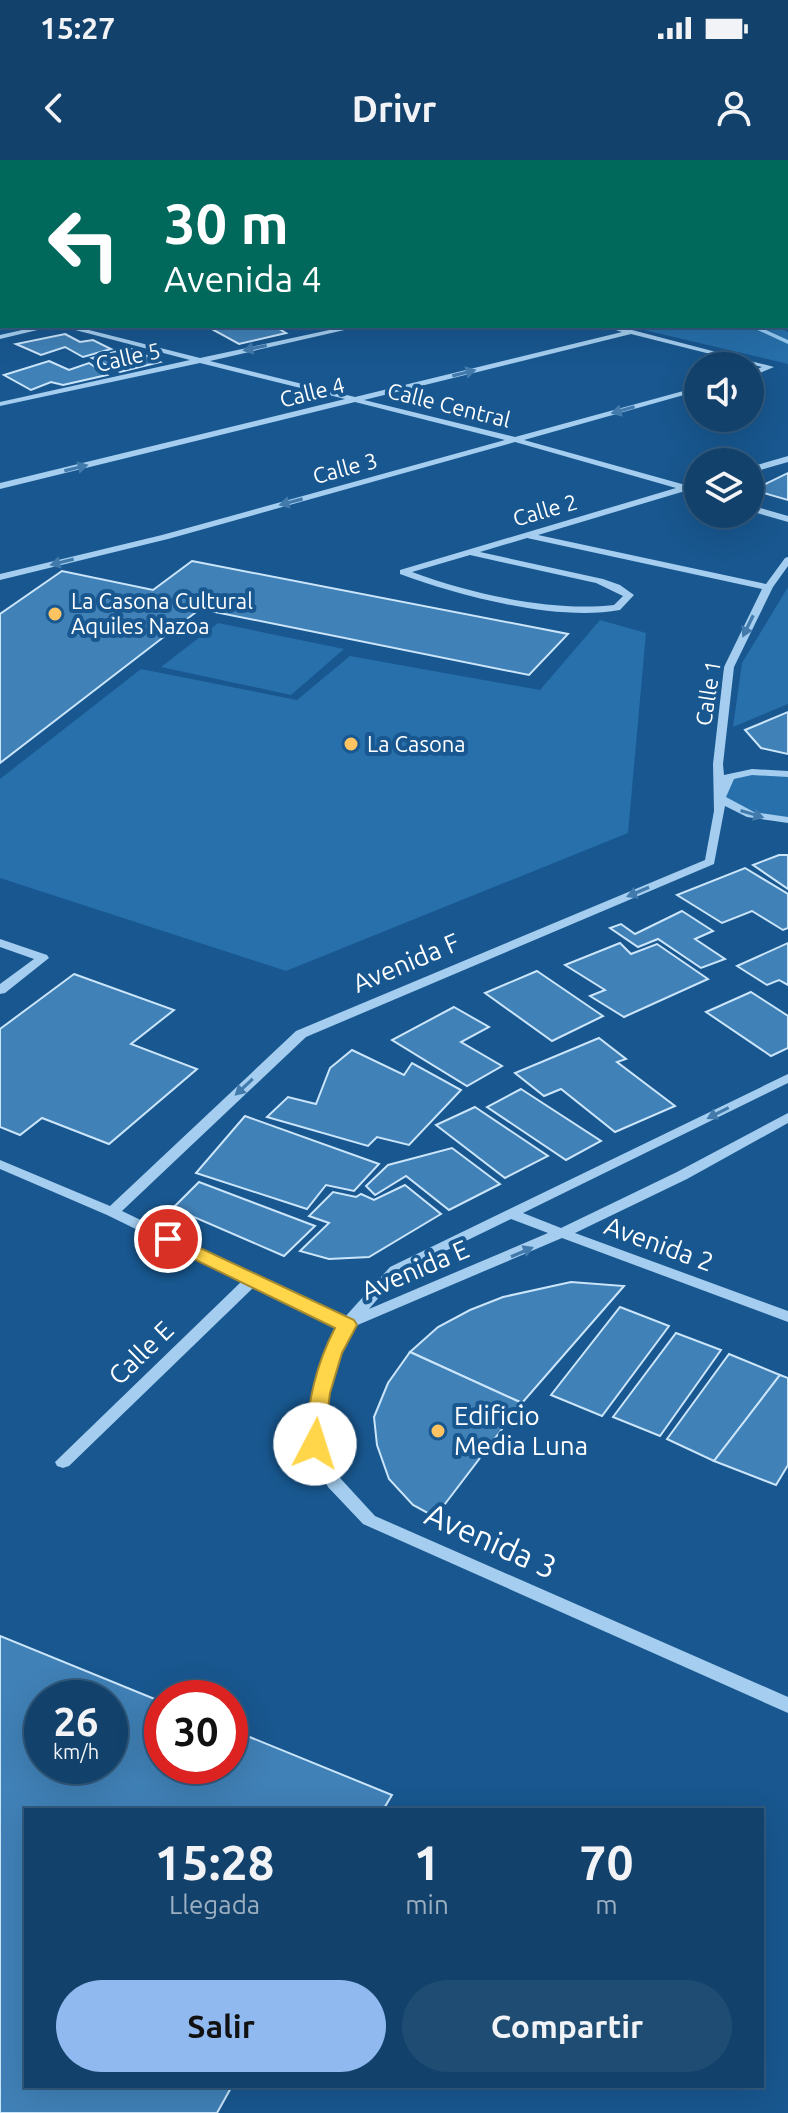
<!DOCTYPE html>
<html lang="es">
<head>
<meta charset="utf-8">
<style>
	:root { --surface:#12416b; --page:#1f4c73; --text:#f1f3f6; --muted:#9cafc1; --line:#315a7e; --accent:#90b9f0 }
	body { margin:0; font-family:Ubuntu,sans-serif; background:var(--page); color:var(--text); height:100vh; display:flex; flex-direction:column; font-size:30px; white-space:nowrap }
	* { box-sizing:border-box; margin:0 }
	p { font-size:26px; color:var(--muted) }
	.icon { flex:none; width:44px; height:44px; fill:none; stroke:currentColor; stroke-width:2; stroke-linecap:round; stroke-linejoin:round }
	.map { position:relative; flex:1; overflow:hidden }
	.side { position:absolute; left:24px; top:1648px; width:740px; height:280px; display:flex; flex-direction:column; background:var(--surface); border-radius:0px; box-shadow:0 8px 32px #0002,0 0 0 2px var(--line) }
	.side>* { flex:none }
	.guide { position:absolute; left:0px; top:0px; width:788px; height:168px; box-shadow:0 8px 32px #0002,0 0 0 2px var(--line); background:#00695c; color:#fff; overflow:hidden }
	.controls { position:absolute; left:684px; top:192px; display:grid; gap:16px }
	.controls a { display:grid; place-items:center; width:80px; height:80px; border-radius:50%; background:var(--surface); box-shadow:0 8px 32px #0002,0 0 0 2px var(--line); font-size:40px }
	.speed { position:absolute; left:24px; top:1520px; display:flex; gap:16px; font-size:40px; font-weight:700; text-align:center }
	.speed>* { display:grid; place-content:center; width:104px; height:104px; border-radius:50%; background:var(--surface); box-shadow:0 8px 32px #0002,0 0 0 2px var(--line); line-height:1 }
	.speed small { font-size:20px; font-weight:400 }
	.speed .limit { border:12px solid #d22; background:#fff; color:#111 }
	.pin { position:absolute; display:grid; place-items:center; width:68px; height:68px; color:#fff; margin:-34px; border:4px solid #fff; border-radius:50%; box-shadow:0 2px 8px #0007 }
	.me { position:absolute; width:88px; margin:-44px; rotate:5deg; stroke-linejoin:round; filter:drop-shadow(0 0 6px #0008) }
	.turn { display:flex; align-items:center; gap:28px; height:168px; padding:0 32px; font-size:36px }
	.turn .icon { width:104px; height:104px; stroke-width:2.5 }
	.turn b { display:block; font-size:56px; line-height:68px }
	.eta { display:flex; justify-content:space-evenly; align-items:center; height:136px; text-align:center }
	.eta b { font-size:48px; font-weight:600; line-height:56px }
	.action { display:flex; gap:16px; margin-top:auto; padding:16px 32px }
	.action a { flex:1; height:92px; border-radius:48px; background:var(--accent); color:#111; font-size:32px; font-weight:600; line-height:92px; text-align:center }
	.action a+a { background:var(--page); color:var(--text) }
	.status { display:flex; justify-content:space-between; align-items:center; height:56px; padding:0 40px; background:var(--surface); direction:ltr }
	.status svg { height:22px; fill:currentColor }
	header { display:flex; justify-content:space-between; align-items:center; height:104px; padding:0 32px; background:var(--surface); font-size:36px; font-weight:600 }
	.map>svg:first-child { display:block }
	.green { fill:#2770ab }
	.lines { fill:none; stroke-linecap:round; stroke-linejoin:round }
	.stream { fill:#97caf2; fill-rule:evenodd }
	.building { fill:#4081b7; stroke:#cbe5fb; stroke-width:2; fill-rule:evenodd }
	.minor { fill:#a4cdef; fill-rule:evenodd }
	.major { fill:#ecf5ff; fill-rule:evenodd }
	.highway { fill:#fff; fill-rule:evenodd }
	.oneway { fill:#427aac }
	.route { fill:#ffd54a; stroke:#a68a30; stroke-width:2 }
	.poi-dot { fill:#ffc362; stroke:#18578f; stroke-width:3 }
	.labels { text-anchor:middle; stroke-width:8; stroke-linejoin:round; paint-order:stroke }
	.far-street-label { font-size:22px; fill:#fff; stroke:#18578f }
	.far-poi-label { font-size:22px; fill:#fff; stroke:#18578f; text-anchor:start }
	.street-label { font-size:26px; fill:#fff; stroke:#18578f }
	.poi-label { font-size:26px; fill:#fff; stroke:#18578f; text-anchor:start }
	.near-street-label { font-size:32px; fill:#fff; stroke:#18578f }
</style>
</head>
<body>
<div class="status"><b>15:27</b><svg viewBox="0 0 49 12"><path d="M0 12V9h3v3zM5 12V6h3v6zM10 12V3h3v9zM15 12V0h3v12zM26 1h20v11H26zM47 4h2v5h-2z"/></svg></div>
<header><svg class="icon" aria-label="back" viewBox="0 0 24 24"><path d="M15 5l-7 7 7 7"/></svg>Drivr<svg class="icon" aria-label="person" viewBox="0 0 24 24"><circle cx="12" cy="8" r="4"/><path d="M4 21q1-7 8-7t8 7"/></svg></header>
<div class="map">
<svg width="788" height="1953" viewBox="0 0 788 1953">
	<rect width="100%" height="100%" fill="#18578f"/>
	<g class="green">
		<path d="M627 166H775L788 172V204Z"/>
		<path d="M788 427V544L733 567 742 503Z"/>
		<path d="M600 460 646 473 628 673 286 811 0 718V619L141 509 297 540 350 496 540 530Z"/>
		<path d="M218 463 344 489 291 535 161 507Z"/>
		<path d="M739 614H788V660L761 657 720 639 729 616Z"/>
	</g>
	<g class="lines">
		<path class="stream" d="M749 166H757L788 180V184Z"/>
	</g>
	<g class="building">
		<path d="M274 166 286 173 239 184 208 167Z"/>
		<path d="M65 174 80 182 93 180 111 189 83 197 65 187 41 195 16 184Z"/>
		<path d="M129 188 160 202 120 212 92 198Z"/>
		<path d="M49 201 69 210 89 203 107 215 63 225 51 222 31 230 4 215Z"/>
		<path d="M788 313V340L753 330Z"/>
		<path d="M192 401 568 474 529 515 200 449 0 603V454L62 411 153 430Z"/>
		<path d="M788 552V594L761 588 745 570Z"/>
		<path d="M779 695H788V729L753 705Z"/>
		<path d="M745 708 788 734V768L783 770 752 751 722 763 677 735Z"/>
		<path d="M682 751 713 771 695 779 725 799 701 808 658 779 638 787 610 768 621 764 635 774Z"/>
		<path d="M620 783 631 794 657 784 708 819 624 857 590 836 605 830 565 805Z"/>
		<path d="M788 783V825L779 820 767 825 737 806Z"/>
		<path d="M537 811 603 856 552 881 485 833Z"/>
		<path d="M74 814 174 850 131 884 197 909 109 984 42 958 20 975 0 967V869Z"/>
		<path d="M751 832 788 856V888L771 896 706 852Z"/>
		<path d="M454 847 489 867 461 882 502 906 467 926 392 880Z"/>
		<path d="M599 878 626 899 617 902 675 946 615 972 561 929 544 936 515 913Z"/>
		<path d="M352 890 404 915 412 903 461 930 409 985 377 977 368 986 267 957 288 937 316 944 330 908Z"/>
		<path d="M521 929 601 981 566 1000 487 947Z"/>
		<path d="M475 947 548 996 505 1018 436 965Z"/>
		<path d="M245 956 379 1004 354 1031 326 1025 307 1049 196 1013Z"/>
		<path d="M452 988 500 1024 449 1050 406 1016 375 1035 366 1026 388 1005Z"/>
		<path d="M199 1022 315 1066 284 1096 173 1048Z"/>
		<path d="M405 1025 441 1054 369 1097 329 1099 300 1091 329 1063 309 1056 333 1032 356 1037 361 1034 374 1040Z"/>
		<path d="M571 1122 624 1126 522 1243 410 1192 438 1167 470 1150 503 1137Z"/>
		<path d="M620 1147 669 1166 602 1256 551 1235Z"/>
		<path d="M676 1173 721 1190 660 1276 613 1257Z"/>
		<path d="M410 1192 522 1243 435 1357 413 1345 389 1319 377 1285 374 1257 388 1223Z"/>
		<path d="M729 1194 780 1215 714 1301 667 1279Z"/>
		<path d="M780 1215 788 1218V1305L776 1325 714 1301Z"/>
		<path d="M0 1476 162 1542V1606H230V1569L392 1635 383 1650H26V1926H232L217 1953H0ZM42 1538H110V1606H42Z"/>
	</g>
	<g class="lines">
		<g class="minor">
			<path d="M2 48V52L0 53V49Z"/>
			<rect x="0" y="72" width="2" height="4"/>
			<path d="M0 130H2L0 135Z"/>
			<path d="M40 166H54L0 179V175Z"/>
			<path d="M60 166H73L200 198 348 166H362L210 201 355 237 622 172 603 166 632 170 774 207 750 217V212L762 207 631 174 364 240 515 277 698 227V231L524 280 689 326 698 329V335L685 331 538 375 766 424 785 398 788 397V406L773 427 734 507 723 604 724 615 752 609 788 611V617L752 615 734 619 726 637 754 652 788 657V663L747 657 725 646 714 704 306 877 122 1051 344 1158 390 1107 788 914V923L523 1053 561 1068 677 1012 788 953V963L687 1019 575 1073 788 1151V1162L562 1078 353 1167 340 1193 328 1233 323 1284 341 1319 375 1356 788 1537V1553L363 1364 328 1327 307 1284 312 1233 324 1193 337 1167 254 1127 69 1306 63 1308 57 1306 55 1302 242 1121 107 1055 0 1009V1000L110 1046 296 871 705 700 714 651 713 604 724 507 762 429 527 378 480 392 603 419 620 425 634 435 620 450C557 462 460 436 400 414V410L676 328 515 282 168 379 0 420V414L162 375 505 280 355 242 0 329V323L345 239 200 203 0 246V242L190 200ZM470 395 596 423 623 436 614 445C550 452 472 434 412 412ZM511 1059 548 1073 369 1149 400 1113Z"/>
			<path d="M788 296V302L750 313V307Z"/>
			<path d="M750 345 788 356V362L750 351Z"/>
			<path d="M0 779 47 795 49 798 5 833 0 834V824L34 799 0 787Z"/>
		</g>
		<g class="major">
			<rect x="786" y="144" width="2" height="6"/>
			<path d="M786 161H788V168L782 166H786Z"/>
		</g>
		<g class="highway">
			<path d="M393 0H406L392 2Z"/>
			<path d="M597 0H610L596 2Z"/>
			<path d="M650 0H663L649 2Z"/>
			<path d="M680 0H692L679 2Z"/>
			<rect x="0" y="156" width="2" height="8"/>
		</g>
	</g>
	<defs><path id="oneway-solid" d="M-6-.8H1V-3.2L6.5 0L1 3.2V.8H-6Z" transform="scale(2)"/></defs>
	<g class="oneway">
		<use href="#oneway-solid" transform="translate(255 188) rotate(168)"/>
		<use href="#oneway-solid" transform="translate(464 213) rotate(-14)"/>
		<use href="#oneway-solid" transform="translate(623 250) rotate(164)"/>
		<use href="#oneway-solid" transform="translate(76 308) rotate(-14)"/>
		<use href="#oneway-solid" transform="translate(291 342) rotate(165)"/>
		<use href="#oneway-solid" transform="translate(62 402) rotate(166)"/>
		<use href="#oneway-solid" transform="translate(748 466) rotate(116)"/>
		<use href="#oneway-solid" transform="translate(752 654) rotate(17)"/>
		<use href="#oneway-solid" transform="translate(638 732) rotate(157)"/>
		<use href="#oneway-solid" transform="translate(244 927) rotate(137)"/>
		<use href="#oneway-solid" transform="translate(718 953) rotate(153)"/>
		<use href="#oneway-solid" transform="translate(522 1092) rotate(-23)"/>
	</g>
	<path class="route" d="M168 1073 354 1160 357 1165 342 1193 330 1233 323 1289H308L304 1284C309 1241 315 1206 335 1168L161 1083 159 1079Z"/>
	<g class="poi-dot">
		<circle cx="55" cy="454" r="8"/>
		<circle cx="351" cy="584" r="8"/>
		<circle cx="438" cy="1271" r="8"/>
	</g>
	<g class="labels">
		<g class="far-street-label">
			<text transform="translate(128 197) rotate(-13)" y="8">Calle 5</text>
			<text transform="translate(312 232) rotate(-14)" y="8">Calle 4</text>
			<text transform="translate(449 245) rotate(14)" y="8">Calle Central</text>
			<text transform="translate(345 308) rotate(-15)" y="8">Calle 3</text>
			<text transform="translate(545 350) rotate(-16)" y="8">Calle 2</text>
			<text transform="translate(708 533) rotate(-81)" y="8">Calle 1</text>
		</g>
		<g class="far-poi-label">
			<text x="71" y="449">La Casona Cultural<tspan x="71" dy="25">Aquiles Nazoa</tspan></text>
			<text x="367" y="592">La Casona</text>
		</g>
		<g class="street-label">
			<text transform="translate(406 803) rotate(-23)" y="9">Avenida F</text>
			<text transform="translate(659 1084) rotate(20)" y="9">Avenida 2</text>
			<text transform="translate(415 1110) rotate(-23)" y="9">Avenida E</text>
			<text transform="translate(141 1193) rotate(-44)" y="9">Calle E</text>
		</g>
		<g class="poi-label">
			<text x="454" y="1265">Edificio<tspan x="454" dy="30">Media Luna</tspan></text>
		</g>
		<g class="near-street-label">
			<text transform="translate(491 1381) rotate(24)" y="11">Avenida 3</text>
		</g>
	</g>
</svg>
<div class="controls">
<a><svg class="icon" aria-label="sound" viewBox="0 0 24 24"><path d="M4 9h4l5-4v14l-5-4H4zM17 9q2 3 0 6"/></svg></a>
<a><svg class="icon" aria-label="layers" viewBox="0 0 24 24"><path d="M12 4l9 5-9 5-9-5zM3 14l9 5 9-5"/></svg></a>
</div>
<div class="speed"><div>26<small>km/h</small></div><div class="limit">30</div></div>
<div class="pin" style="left:168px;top:1079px;background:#d93025"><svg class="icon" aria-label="arrive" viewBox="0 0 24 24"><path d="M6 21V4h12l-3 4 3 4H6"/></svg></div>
<svg class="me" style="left:315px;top:1284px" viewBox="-20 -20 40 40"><circle r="19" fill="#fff"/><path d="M0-13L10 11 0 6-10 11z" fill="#ffd54a"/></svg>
<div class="guide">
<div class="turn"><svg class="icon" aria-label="left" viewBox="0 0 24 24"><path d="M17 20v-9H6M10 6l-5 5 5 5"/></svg><div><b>30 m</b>Avenida 4</div></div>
</div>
<section class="side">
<div class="eta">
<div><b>15:28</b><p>Llegada</p></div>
<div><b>1</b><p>min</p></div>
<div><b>70</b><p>m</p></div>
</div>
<div class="action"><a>Salir</a><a>Compartir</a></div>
</section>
</div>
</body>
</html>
